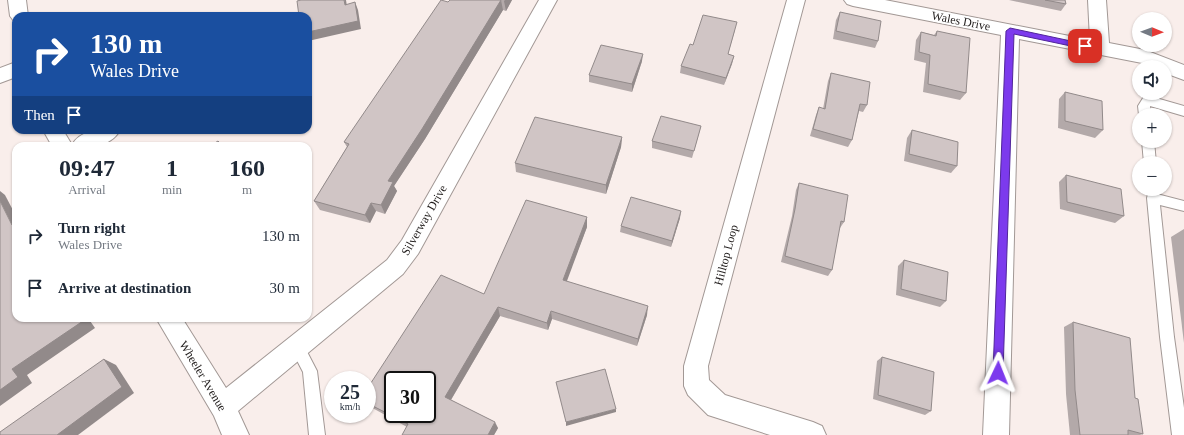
<!DOCTYPE html>
<html lang="en">
<head>
<meta charset="utf-8">
<style>
	:root { --surface:#fff; --page:#f6f6f7; --text:#1f2937; --muted:#747a83 }
	body { margin:0; font-family:Georgia,serif; background:var(--page); color:var(--text); height:100vh; display:flex; flex-direction:column; font-size:15px; white-space:nowrap }
	* { box-sizing:border-box; margin:0 }
	p { font-size:13px; color:var(--muted) }
	.icon { flex:none; width:22px; height:22px; fill:none; stroke:currentColor; stroke-width:2; stroke-linecap:round; stroke-linejoin:round }
	.map { position:relative; flex:1; overflow:hidden }
	.side { position:absolute; left:12px; top:142px; width:300px; height:180px; display:flex; flex-direction:column; background:var(--surface); border-radius:12px; box-shadow:0 1px 3px #0004 }
	.side>* { flex:none }
	.guide { position:absolute; left:12px; top:12px; width:300px; height:122px; border-radius:12px; box-shadow:0 1px 3px #0004; background:#1a4fa0; color:#fff; overflow:hidden }
	.needle { width:26px; rotate:91deg }
	.tools { position:absolute; left:1132px; top:12px; display:grid; gap:8px }
	.tools a { display:grid; place-items:center; width:40px; height:40px; border-radius:50%; background:var(--surface); box-shadow:0 1px 3px #0004; font-size:20px }
	.speed { position:absolute; left:324px; top:371px; display:flex; gap:8px; font-size:20px; font-weight:700; text-align:center }
	.speed>* { display:grid; place-content:center; width:52px; height:52px; border-radius:50%; background:var(--surface); box-shadow:0 1px 3px #0004; line-height:1 }
	.speed small { font-size:10px; font-weight:400 }
	.speed .limit { border:2px solid #111; border-radius:6px; background:#fff; color:#111 }
	.pin { position:absolute; display:grid; place-items:center; width:34px; height:34px; color:#fff; margin:-17px; border-radius:8px; box-shadow:0 2px 6px #0006 }
	.me { position:absolute; width:44px; margin:-22px; rotate:2deg; stroke-linejoin:round; filter:drop-shadow(0 0 3px #0008) }
	.turn { display:flex; align-items:center; gap:14px; height:84px; padding:0 12px; font-size:18px }
	.turn .icon { width:52px; height:52px; stroke-width:2.5 }
	.turn b { display:block; font-size:28px; line-height:34px }
	.then { display:flex; align-items:center; height:38px; padding:0 12px; background:#0003; gap:8px; font-size:15px }
	.eta { display:flex; justify-content:space-evenly; align-items:center; height:68px; text-align:center }
	.eta b { font-size:24px; font-weight:600; line-height:28px }
	ul { padding:0; list-style:none }
	li { display:flex; align-items:center; gap:12px; height:52px; padding:0 12px }
	li div { flex:1 }
	li b { display:block; font-size:15px }
	li em { font-style:normal }
	.map>svg:first-child { display:block }
	.lines { fill:none; stroke-linecap:round; stroke-linejoin:round }
	.service-casing { stroke:#a29895; stroke-width:2 }
	.minor-casing { stroke:#a29895; stroke-width:2 }
	.service { fill:#fff; fill-rule:evenodd }
	.minor { fill:#fff; fill-rule:evenodd }
	.wall { fill:#b3a9a9 }
	.shaded-wall { fill:#928a8a }
	.building { fill:#d0c5c5; stroke:#928a8a; fill-rule:evenodd }
	.route { fill:#7c3aed; stroke:#51269a }
	.labels { text-anchor:middle; stroke-width:3.5; stroke-linejoin:round; paint-order:stroke }
	.street-label { font-size:12px; fill:#211d1c; stroke:#fff }
</style>
</head>
<body>
<div class="map">
<svg width="1184" height="435" viewBox="0 0 1184 435">
	<rect width="100%" height="100%" fill="#f9eeeb"/>
	<g class="lines">
		<g class="service-casing">
			<g id="service">
				<path d="M1147 97 1156 98 1184 106V116L1150 106 1151 115H1139L1138 106 1143 98Z"/>
				<path d="M1142 141H1154L1156 163H1144Z"/>
				<path d="M1153 193 1184 201V211L1160 205 1174 337 1184 408V435H1172L1160 337 1147 198 1148 194Z"/>
				<path d="M297 340 302 342 317 371 325 435H309L303 372 290 347 292 342Z"/>
			</g>
		</g>
		<g class="minor-casing">
			<g id="minor">
				<path d="M8 0H26L28 16H16V21L13 20 10 16Z"/>
				<path d="M539 0H557L418 254 403 274 238 411 249 435H222L214 416 156 318H182L226 388 387 260 402 240Z"/>
				<path d="M787 0H805L708 366 709 380 725 395 813 422 822 426 826 435H770L708 415 688 395 684 386V366Z"/>
				<path d="M844 0H885L1090 40 1088 0H1106L1109 43 1145 50 1184 65V80L1165 73V67H1151L1142 63 1019 39 1009 435H983L1001 35 853 6 847 4Z"/>
				<path d="M16 62V77L0 83V68Z"/>
				<path d="M43 130H63L72 145C81 128 103 130 120 130 108 153 73 146 52 146Z"/>
			</g>
		</g>
		<use href="#service" class="service"/>
		<use href="#minor" class="minor"/>
	</g>
	<g class="wall">
		<path d="M450 0H512L506 11 503 10 425 139 394 186 397 191 385 214 376 211 370 223 320 210 314 201 347 147 344 142Z"/>
		<path d="M1009 0H1065L1066 4 1061 11Z"/>
		<path d="M840 12 878 41 875 48 833 39 836 20Z"/>
		<path d="M735 30 728 54 734 56 724 85 680 73 681 66 693 45Z"/>
		<path d="M937 31 966 93 960 100 923 92 926 63 914 60 916 40 921 32 934 35Z"/>
		<path d="M642 61 632 92 589 82V75Z"/>
		<path d="M831 73 867 105 863 112 859 111 852 140 848 147 810 136 816 115 819 107 823 109 828 81Z"/>
		<path d="M1065 92 1103 130 1095 138 1058 128 1059 99Z"/>
		<path d="M701 126 692 158 652 148V141Z"/>
		<path d="M912 130 957 166 951 173 904 161 907 138Z"/>
		<path d="M622 137 621 147 606 194 516 172 515 163Z"/>
		<path d="M1066 175 1124 216 1115 223 1060 209 1059 182Z"/>
		<path d="M799 183 844 222 840 228H839L832 270 828 276 781 262 792 216 796 190Z"/>
		<path d="M587 217V227L566 281 647 315 637 346 552 319 548 330 500 316 451 400 498 428 494 435H402L407 427 367 405V389L484 294Z"/>
		<path d="M680 218 671 247 620 232 621 226Z"/>
		<path d="M1184 229V343L1171 237Z"/>
		<path d="M904 260 946 301 940 307 896 295 898 266Z"/>
		<path d="M1073 322 1135 398 1143 434 1140 435H1070L1066 394 1064 327Z"/>
		<path d="M882 357 931 411 925 415 873 399 877 361Z"/>
	</g>
	<g class="shaded-wall">
		<path d="M344 0H346L348 13 345 5Z"/>
		<path d="M501 0 503 10 425 139 394 186 397 191 385 214 381 205 388 181Z"/>
		<path d="M505 0H512L506 11 504 1Z"/>
		<path d="M355 2 358 10 361 29 308 41V32Z"/>
		<path d="M643 54 642 61 632 92V84Z"/>
		<path d="M734 56 732 64 724 85 726 78Z"/>
		<path d="M622 137 621 147 606 194V185Z"/>
		<path d="M0 191 5 195 16 216V229L12 225 0 201Z"/>
		<path d="M371 203 376 211 370 223 365 215Z"/>
		<path d="M681 211 680 218 671 247 672 241Z"/>
		<path d="M587 217V227L564 289 563 280Z"/>
		<path d="M648 306 647 315 637 346 638 339Z"/>
		<path d="M498 307 500 316 449 403 445 397Z"/>
		<path d="M551 311 552 319 548 330 547 323Z"/>
		<path d="M81 318H88L95 328 27 375 32 383 0 406V390L12 369Z"/>
		<path d="M104 359 116 365 134 393 78 435H57Z"/>
		<path d="M616 409V412L566 426V422Z"/>
		<path d="M495 422 498 428 494 435H488Z"/>
	</g>
	<g class="building">
		<path d="M301 0H344L345 5 355 2 358 21 308 32V16H299L297 1Z"/>
		<path d="M441 0 448 2 450 0H501L422 129 388 181 393 182 381 205 371 203 365 215 314 201 349 144 344 142Z"/>
		<path d="M1045 0H1065L1066 4Z"/>
		<path d="M840 12 881 21 878 41 836 31Z"/>
		<path d="M703 15 737 22 728 54 734 56 726 78 681 66 690 44 693 45Z"/>
		<path d="M937 31 970 38 966 93 928 84 930 55 919 52 921 32 936 36Z"/>
		<path d="M601 45 643 54 632 84 589 75Z"/>
		<path d="M831 73 870 82 867 105 860 104 852 140 813 129 819 107 825 109Z"/>
		<path d="M1065 92 1102 101 1103 130 1065 121Z"/>
		<path d="M661 116 701 126 694 151 652 141Z"/>
		<path d="M535 117 622 137 606 185 515 163Z"/>
		<path d="M912 130 958 142 957 166 909 154Z"/>
		<path d="M218 141 223 146H210Z"/>
		<path d="M1066 175 1121 189 1124 216 1067 202Z"/>
		<path d="M799 183 848 195 844 222 841 221 832 270 785 256 795 209Z"/>
		<path d="M631 197 681 211 672 241 621 226Z"/>
		<path d="M526 200 587 217 563 280 648 306 638 339 551 311 547 323 498 307 445 397 495 422 488 435H402L408 424 367 403V389L441 275 484 294ZM393 380H427V414H393Z"/>
		<path d="M0 201 12 225 13 224 16 229V318H81L83 321 12 369 18 377 0 390Z"/>
		<path d="M904 260 948 272 946 301 901 289Z"/>
		<path d="M1073 322 1130 338 1135 398 1138 399 1143 434 1128 430V435H1080L1075 390Z"/>
		<path d="M882 357 934 372 931 411 878 395Z"/>
		<path d="M104 359 122 387 57 435H0V432Z"/>
		<path d="M605 369 616 409 566 422 556 382Z"/>
	</g>
	<path class="route" d="M1010 28 1085 44 1089 46 1085 49 1014 34 1003 373 1002 376 998 378 995 376 993 373 1006 31Z"/>
	<g class="labels">
		<g class="street-label">
			<text transform="translate(961 21) rotate(11)" y="4">Wales Drive</text>
			<text transform="translate(424 220) rotate(-60)" y="4">Silverway Drive</text>
			<text transform="translate(726 255) rotate(-75)" y="4">Hilltop Loop</text>
			<text transform="translate(203 376) rotate(59)" y="4">Wheeler Avenue</text>
		</g>
	</g>
</svg>
<div class="tools">
<a><svg class="needle" viewBox="-14 -14 28 28"><path d="M0-13l5 13h-10z" fill="#e53935"/><path d="M0 13l5-13h-10z" fill="#747a83"/></svg></a>
<a><svg class="icon" aria-label="sound" viewBox="0 0 24 24"><path d="M4 9h4l5-4v14l-5-4H4zM17 9q2 3 0 6"/></svg></a>
<a>+</a>
<a>−</a>
</div>
<div class="speed"><div>25<small>km/h</small></div><div class="limit">30</div></div>
<div class="pin" style="left:1085px;top:46px;background:#d93025"><svg class="icon" aria-label="arrive" viewBox="0 0 24 24"><path d="M6 21V4h12l-3 4 3 4H6"/></svg></div>
<svg class="me" style="left:998px;top:373px" viewBox="-20 -20 40 40"><path d="M0-17L14 15 0 8-14 15z" fill="#7c3aed" stroke="#fff" stroke-width="4"/></svg>
<div class="guide">
<div class="turn"><svg class="icon" aria-label="right" viewBox="0 0 24 24"><path d="M7 20v-9h11M14 6l5 5-5 5"/></svg><div><b>130 m</b>Wales Drive</div></div>
<div class="then">Then<svg class="icon" aria-label="arrive" viewBox="0 0 24 24"><path d="M6 21V4h12l-3 4 3 4H6"/></svg></div>
</div>
<section class="side">
<div class="eta">
<div><b>09:47</b><p>Arrival</p></div>
<div><b>1</b><p>min</p></div>
<div><b>160</b><p>m</p></div>
</div>
<ul>
<li><svg class="icon" aria-label="right" viewBox="0 0 24 24"><path d="M7 20v-9h11M14 6l5 5-5 5"/></svg><div><b>Turn right</b><p>Wales Drive</p></div><em>130 m</em></li>
<li><svg class="icon" aria-label="arrive" viewBox="0 0 24 24"><path d="M6 21V4h12l-3 4 3 4H6"/></svg><div><b>Arrive at destination</b></div><em>30 m</em></li>
</ul>
</section>
</div>
</body>
</html>
